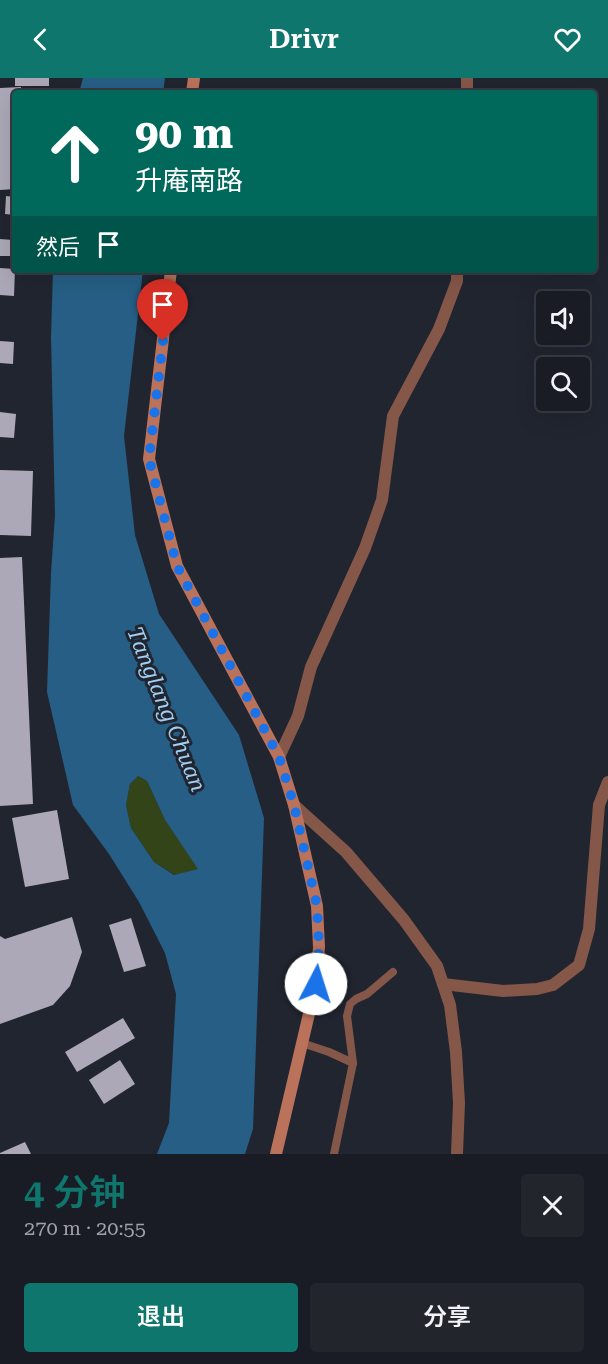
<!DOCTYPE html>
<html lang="zh">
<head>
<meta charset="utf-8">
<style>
	:root { --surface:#191c24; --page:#22252c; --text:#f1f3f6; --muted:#9fa1a6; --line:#373a41; --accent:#0f766e }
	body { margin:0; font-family:"Roboto Serif","Noto Sans SC",serif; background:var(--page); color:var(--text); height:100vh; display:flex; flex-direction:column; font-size:22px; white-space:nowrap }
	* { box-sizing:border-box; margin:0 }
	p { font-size:20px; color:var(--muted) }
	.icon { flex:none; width:33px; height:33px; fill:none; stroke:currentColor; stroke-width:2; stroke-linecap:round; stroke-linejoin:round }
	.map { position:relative; height:1076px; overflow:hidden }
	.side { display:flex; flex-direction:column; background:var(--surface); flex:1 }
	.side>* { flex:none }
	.guide { position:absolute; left:12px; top:12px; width:585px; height:183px; border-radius:6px; box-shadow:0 6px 24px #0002,0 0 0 2px var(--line); background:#00695c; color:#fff; overflow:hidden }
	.controls { position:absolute; left:536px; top:213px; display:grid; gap:12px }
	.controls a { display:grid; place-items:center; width:54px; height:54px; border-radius:6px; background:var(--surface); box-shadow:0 6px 24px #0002,0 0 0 2px var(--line); font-size:30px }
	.pin { position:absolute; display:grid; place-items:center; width:51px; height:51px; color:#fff; margin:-62px -26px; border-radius:50% 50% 50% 0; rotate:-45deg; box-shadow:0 0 6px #0007 }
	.pin .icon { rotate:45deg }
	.me { position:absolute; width:66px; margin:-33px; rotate:5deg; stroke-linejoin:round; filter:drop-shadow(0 0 4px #0008) }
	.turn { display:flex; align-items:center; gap:21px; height:126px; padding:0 24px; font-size:27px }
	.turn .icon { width:78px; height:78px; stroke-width:2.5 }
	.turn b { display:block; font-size:42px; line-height:51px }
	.then { display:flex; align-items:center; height:57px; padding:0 24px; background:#0003; gap:12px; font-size:22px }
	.round { display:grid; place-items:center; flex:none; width:63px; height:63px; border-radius:6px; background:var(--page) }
	.head { display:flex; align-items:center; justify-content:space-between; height:102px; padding:0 24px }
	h1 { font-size:36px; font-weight:600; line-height:45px; color:var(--accent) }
	.primary-button { display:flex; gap:12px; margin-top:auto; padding:12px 24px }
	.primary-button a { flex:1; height:69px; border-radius:6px; background:var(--accent); color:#fff; font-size:24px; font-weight:600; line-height:69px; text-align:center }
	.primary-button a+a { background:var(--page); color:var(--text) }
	header { display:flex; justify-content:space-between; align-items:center; height:78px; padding:0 24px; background:var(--accent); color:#fff; font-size:27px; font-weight:600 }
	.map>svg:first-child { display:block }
	.green { fill:#324418 }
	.water { fill:#265e85; fill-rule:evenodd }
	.building { fill:#aca8b7 }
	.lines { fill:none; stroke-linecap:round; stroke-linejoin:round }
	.service { stroke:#855749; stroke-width:8 }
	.minor { stroke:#855749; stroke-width:12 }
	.tertiary { stroke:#855749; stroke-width:12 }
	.secondary { stroke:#bb725b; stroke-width:12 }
	.route { stroke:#1a73e8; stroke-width:10; stroke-dasharray:0 18 }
	.labels { text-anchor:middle; stroke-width:6; stroke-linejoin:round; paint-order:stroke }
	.water-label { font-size:22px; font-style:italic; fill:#a1cff3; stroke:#212530 }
</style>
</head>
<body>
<header><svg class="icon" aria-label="back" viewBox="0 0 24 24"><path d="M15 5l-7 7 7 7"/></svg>Drivr<svg class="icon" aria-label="heart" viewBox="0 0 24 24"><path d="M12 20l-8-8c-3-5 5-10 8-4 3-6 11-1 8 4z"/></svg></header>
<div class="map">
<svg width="608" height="1076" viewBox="0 0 608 1076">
	<rect width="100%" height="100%" fill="#212530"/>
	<path class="green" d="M138 698 147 703 165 742 199 791 175 797 154 784 131 750 126 727 130 706Z"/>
	<g class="water">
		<path d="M83 0H165L163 15H79Z"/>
		<path d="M53 192H143L124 358 135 457 159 536 239 657 264 740 253 1051 245 1076H157L169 1045 176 916 165 875 139 824 109 776 73 727 47 614 51 495 55 437 51 259ZM138 698 147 703 165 742 198 791 174 797 154 784 131 750 126 727 130 706Z"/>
	</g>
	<g class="building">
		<rect x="15" y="0" width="34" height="8"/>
		<path d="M21 9V15H15V111L0 112V10Z"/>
		<path d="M6 118 15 119V137L5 136Z"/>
		<path d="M0 161 13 162V178H0Z"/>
		<path d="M0 190 15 191 14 218 0 217Z"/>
		<path d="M0 263 14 264 13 286 0 285Z"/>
		<path d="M0 334 16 336 14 360 0 359Z"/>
		<path d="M0 392 33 393 31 458 0 457Z"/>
		<path d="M22 479 33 726 0 728V480Z"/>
		<path d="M57 732 69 801 25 809 12 740Z"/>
		<path d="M72 839 82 874 70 908 53 927 0 946V858L5 861Z"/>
		<path d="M131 840 146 888 124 894 109 847Z"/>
		<path d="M123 940 135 960 77 994 65 974Z"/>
		<path d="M120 982 135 1006 104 1026 89 1002Z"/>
		<path d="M25 1064 31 1076H0V1075Z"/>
	</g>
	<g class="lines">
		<g class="service">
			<path d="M302 965 329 974 353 985 334 1076"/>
			<path d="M353 985 347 938 350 926 356 921 367 916 393 894"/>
		</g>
		<g class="minor">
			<path d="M467 15V0"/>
			<path d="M279 679 298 638 311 589 365 470 382 422 393 338 439 251 457 203V192"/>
			<path d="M443 906 503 913 537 911 553 907 579 887 589 851 599 727 608 704"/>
		</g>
		<path class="tertiary" d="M294 727 346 774 404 842 437 888 450 927 456 974 459 1025 457 1076"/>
		<g class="secondary">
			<path d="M192 15 194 0"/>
			<path d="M171 192 149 381 177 488 279 679 294 727 317 828 319 869 316 906 276 1076"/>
		</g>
	</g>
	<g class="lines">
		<path class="route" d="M163 263 149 381 177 488 279 679 294 727 317 828 319 869 316 906"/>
	</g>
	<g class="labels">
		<g class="water-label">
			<text transform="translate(167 631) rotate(68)" y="8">Tanglang Chuan</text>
		</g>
	</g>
</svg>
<div class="controls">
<a><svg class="icon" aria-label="sound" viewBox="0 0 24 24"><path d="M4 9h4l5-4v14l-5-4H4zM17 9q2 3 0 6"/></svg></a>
<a><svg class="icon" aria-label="search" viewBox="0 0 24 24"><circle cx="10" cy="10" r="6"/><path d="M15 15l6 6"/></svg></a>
</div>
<div class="pin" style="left:163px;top:263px;background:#d93025"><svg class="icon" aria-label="arrive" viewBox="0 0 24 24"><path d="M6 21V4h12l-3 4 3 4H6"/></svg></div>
<svg class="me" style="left:316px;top:906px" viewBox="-20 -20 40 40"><circle r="19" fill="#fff"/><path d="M0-13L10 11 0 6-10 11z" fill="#1a73e8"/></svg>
<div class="guide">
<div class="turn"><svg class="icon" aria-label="ahead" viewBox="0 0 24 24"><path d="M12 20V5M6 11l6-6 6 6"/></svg><div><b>90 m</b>升庵南路</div></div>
<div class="then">然后<svg class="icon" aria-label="arrive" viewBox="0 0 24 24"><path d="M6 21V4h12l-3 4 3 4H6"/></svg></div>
</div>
</div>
<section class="side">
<div class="head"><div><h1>4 分钟</h1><p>270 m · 20:55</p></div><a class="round"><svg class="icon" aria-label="close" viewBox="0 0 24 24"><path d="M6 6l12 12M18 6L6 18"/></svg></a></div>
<div class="primary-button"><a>退出</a><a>分享</a></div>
</section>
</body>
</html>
